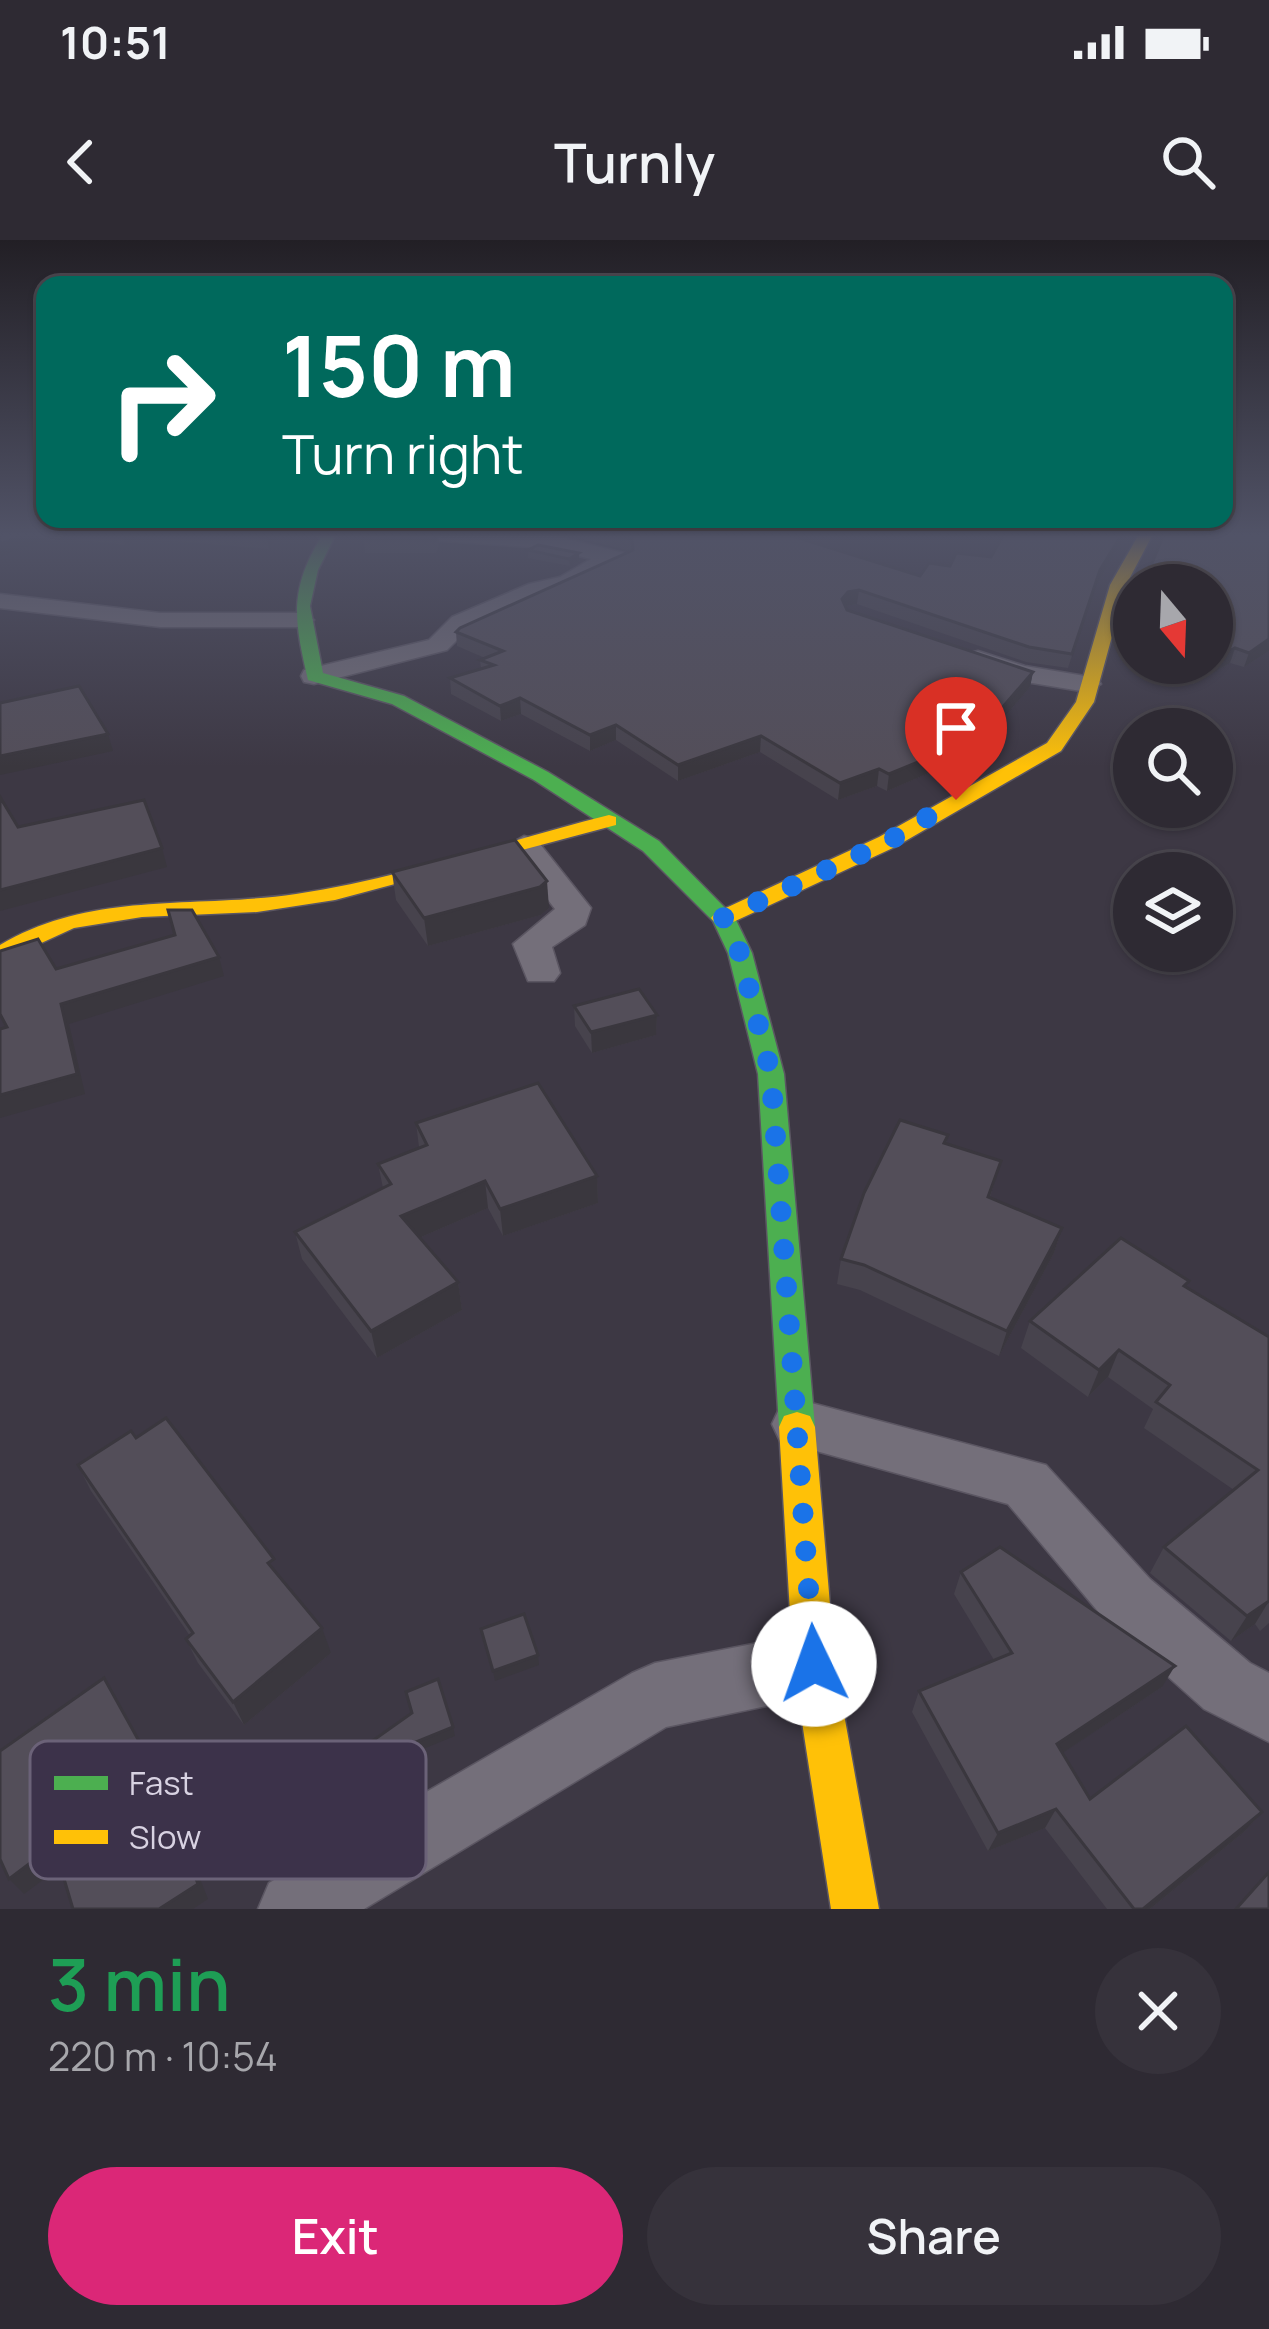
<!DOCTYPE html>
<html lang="en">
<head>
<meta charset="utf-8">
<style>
	:root { --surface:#2e2a33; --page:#36323b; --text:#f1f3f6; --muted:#a7a7ac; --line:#49464e; --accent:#db2777 }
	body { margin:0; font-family:Manrope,sans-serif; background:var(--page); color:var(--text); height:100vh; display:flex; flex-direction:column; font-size:45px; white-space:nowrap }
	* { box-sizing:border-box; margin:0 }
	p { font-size:39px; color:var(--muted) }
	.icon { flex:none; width:66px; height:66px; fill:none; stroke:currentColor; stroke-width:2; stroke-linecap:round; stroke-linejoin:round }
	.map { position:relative; height:1669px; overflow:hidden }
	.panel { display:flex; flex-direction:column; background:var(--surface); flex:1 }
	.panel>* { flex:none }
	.banner { position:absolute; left:36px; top:36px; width:1197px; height:252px; border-radius:24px; box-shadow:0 3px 9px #0004,0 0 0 3px var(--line); background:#00695c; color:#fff; overflow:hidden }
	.needle { width:78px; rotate:161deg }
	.controls { position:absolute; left:1113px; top:324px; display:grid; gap:24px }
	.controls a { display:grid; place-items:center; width:120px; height:120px; border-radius:50%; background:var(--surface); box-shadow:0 3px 9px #0004,0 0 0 3px var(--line); font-size:60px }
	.pin { position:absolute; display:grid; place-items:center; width:102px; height:102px; color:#fff; margin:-123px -51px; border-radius:50% 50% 50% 0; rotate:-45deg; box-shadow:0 0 12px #0007 }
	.pin .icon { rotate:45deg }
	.me { position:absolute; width:132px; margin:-66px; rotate:357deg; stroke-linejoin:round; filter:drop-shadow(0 0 9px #0008) }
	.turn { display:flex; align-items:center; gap:42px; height:252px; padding:0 48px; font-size:54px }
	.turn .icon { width:156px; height:156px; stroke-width:2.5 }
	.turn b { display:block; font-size:84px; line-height:102px }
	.round { display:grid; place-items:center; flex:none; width:126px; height:126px; border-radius:63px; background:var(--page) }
	.summary { display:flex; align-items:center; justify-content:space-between; height:204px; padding:0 48px }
	h1 { font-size:72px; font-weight:600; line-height:90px; color:#1e9e55 }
	.button { display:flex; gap:24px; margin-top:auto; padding:24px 48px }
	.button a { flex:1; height:138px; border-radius:72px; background:var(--accent); color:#fff; font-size:48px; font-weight:600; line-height:138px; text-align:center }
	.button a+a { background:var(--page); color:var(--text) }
	.status { display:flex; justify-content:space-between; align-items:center; height:84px; padding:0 60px; background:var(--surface); direction:ltr }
	.status svg { height:33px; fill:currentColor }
	header { display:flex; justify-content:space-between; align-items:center; height:156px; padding:0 48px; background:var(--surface); font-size:54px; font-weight:600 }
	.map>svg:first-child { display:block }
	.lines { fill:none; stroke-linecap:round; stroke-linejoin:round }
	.street-casing { stroke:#5b5662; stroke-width:3 }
	.fast-casing { stroke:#5b5662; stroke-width:3 }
	.slow-casing { stroke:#5b5662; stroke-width:3 }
	.street { fill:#746f7a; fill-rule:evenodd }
	.fast { fill:#4caf50; fill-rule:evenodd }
	.slow { fill:#ffc107; fill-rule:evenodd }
	.wall { fill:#47434d }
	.shaded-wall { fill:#3a373e }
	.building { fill:#534e59; stroke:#3a373e; stroke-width:3 }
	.route { stroke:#1a73e8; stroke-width:21; stroke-dasharray:0 37.8 }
	.key { fill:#3c324a; stroke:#6b6278; stroke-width:3 }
	.key-label { font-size:33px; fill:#d8d2e2 }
</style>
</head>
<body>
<div class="status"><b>10:51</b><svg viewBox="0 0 49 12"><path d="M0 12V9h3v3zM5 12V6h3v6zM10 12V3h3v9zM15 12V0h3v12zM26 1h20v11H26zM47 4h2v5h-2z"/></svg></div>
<header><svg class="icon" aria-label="back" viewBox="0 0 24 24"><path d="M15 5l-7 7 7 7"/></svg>Turnly<svg class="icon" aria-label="search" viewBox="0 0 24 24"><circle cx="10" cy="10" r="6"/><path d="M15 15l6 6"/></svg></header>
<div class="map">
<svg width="1269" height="1669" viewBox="0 0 1269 1669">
	<rect width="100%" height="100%" fill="#3d3844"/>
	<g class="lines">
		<g class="street-casing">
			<g id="street">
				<path d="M417 294H546L628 314 631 319 576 347 545 354 470 387 447 410 314 444 304 442 301 436 304 430 429 400 452 377 529 344 560 337 591 319 546 308 428 300Z"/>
				<path d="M0 354 160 373H302L314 380 302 387H160L0 368Z"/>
				<path d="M978 411 1025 426 1097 438 1101 444 1087 452 1020 441 969 425 965 419 969 413Z"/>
				<path d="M524 596 536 599 591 668 585 685 552 707 560 733 554 741H528L513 704 555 669 507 606Z"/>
				<path d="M800 1160 1046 1225 1150 1339 1250 1423 1269 1433V1502L1204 1469 1106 1381 1008 1264 780 1201 772 1184 780 1167Z"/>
				<path d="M814 1392 837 1401 846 1424 837 1447 814 1456 666 1487 364 1669H258L269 1643 632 1433 655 1423Z"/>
			</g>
		</g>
		<g class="fast-casing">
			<path id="fast" d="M316 294H331L334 298 318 330 310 366 323 433 404 456 548 532 659 601 735 678 752 713 784 834 815 1187 810 1198 797 1202 784 1198 779 1187 758 834 728 713 713 681 643 611 534 540 392 464 308 440C295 383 288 352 320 299Z"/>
		</g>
		<g class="slow-casing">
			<g id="slow">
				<path d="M1139 294H1153L1126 345 1094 462 1061 511 895 607 731 683H715L711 678 715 673 879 597 1047 503 1076 462 1110 345Z"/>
				<path d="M609 575 616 577V585L335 660 257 672 142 677 74 688 0 722V705C92 650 195 669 296 654 403 638 505 601 609 575Z"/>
				<path d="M797 1172 810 1176 815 1187 835 1424 879 1669H831L793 1424 779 1187 784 1176Z"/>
			</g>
		</g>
		<use href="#street" class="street"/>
		<use href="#fast" class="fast"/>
		<use href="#slow" class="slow"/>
	</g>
	<g class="wall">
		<path d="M0 294H280L269 309 137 298 125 305 53 297 0 317Z"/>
		<path d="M438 294 439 305 436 313H365L364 300Z"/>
		<path d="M563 294H792L790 295 920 336 950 326 991 317 1004 294H1126L1097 344 1068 428 1026 422 857 364 846 366 847 370 1033 432 1030 447 973 514 887 551 877 546 838 560 760 512 678 541 616 500 590 511 521 474 501 481 451 454 450 438 481 429 480 420 485 418 457 406 456 392 630 311Z"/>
		<path d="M1269 294V411L1244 427 1230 423 1194 444 1143 427 1144 423H1212Z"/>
		<path d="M528 310 579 313V321L570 326 528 318Z"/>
		<path d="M392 632 549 668 541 675 428 706 396 660Z"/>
		<path d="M574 766 657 775 656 795 592 813 575 786Z"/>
		<path d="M416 883 597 936 598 963 503 996 488 968 419 998 458 1042 462 1070 377 1118 302 1019 295 992 383 948 378 924 419 907Z"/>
		<path d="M948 895 946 903 1001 921 990 957 1062 988 1054 1013 999 1116 860 1050 837 1044 841 1019Z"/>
		<path d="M1186 1048 1269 1097V1383L1260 1391 1255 1384 1231 1401 1150 1333 1164 1307 1234 1250 1144 1188 1153 1169 1108 1137 1088 1157 1021 1108 1030 1081Z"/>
		<path d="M136 1198 280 1338 331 1413 244 1485 198 1423 186 1399 190 1396 91 1251 78 1225Z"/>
		<path d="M961 1332 1162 1447 1062 1513 1090 1559 1262 1572 1245 1591 1150 1669H1107L1045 1588 988 1611 912 1472 919 1451 994 1420 954 1354Z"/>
	</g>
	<g class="shaded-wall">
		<path d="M28 294H52L53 297 0 317V304Z"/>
		<path d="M122 294H136L137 298 125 305Z"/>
		<path d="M269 294H280L269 309 267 297Z"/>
		<path d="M1122 294H1126L1097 344 1068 428 1100 330Z"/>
		<path d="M579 313V321L570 326 569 319Z"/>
		<path d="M859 350 857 364 846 366 840 373 842 359 848 352Z"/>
		<path d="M1269 399V411L1244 427 1249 413Z"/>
		<path d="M1235 408 1230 423 1194 444 1198 429Z"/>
		<path d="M1033 432 1030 447 973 514 887 551 889 534Z"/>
		<path d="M520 458 521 474 501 481 500 466Z"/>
		<path d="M616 485V500L590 511V495Z"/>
		<path d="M108 494 113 511 0 535V516Z"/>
		<path d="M761 496 760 512 678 541V525Z"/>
		<path d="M879 529 877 546 838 560 840 543Z"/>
		<path d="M162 608 167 627 0 671V650Z"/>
		<path d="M547 641 549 668 541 675 428 706 424 678Z"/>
		<path d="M219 717 224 736 69 784 85 854 0 878V855L61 764Z"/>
		<path d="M657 775 656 795 592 813 591 792Z"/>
		<path d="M597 936 598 963 503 996 500 969Z"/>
		<path d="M485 941 488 968 405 1004 401 976Z"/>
		<path d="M1062 988 1054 1013 999 1116 1007 1091Z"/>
		<path d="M458 1042 462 1070 377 1118 371 1091Z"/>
		<path d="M1119 1110 1108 1137 1088 1157 1099 1130Z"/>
		<path d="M1269 1361 1255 1384 1231 1401 1247 1376Z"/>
		<path d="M322 1388 331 1413 244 1485 233 1462Z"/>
		<path d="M538 1415 539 1425 495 1441 493 1431Z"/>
		<path d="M1175 1426 1162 1447 1046 1524 1057 1504Z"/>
		<path d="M104 1438 160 1538 208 1659 193 1669H159Z"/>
		<path d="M453 1487 455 1496 418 1511 416 1502Z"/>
		<path d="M424 1515 426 1524 362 1573 359 1564Z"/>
		<path d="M1056 1569 1045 1588 988 1611 998 1593Z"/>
		<path d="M1262 1572 1245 1591 1150 1669H1143Z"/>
		<path d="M54 1605 67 1622 24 1654 9 1639Z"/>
	</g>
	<g class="building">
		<path d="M0 294H28L0 304Z"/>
		<path d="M222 294H269L267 297Z"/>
		<path d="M370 294H437L435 300H364Z"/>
		<path d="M613 294H786L920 336 929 323 950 326 956 313 991 317 1004 294H1122L1100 330 1072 414 1029 407 859 350 848 352 842 359 847 370 1033 432 976 498 889 534 879 529 840 543 761 496 678 525 616 485 590 495 520 458 500 466 450 438 494 425 480 420 503 411 456 392 460 388 633 310 632 299Z"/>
		<path d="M1164 294H1269V399L1249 413 1235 408 1212 421V345H1143Z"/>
		<path d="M538 305 579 313 569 319 528 310Z"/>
		<path d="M1179 423H1209L1198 429Z"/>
		<path d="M79 446 108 494 0 516V463Z"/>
		<path d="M0 557 18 587 144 560 162 608 0 650Z"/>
		<path d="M515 600 547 641 540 647 424 678 392 632Z"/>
		<path d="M168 670H192L219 717 61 764 77 834 0 855V789L7 787 0 774V711L38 699 56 729 175 695Z"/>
		<path d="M639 749 657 775 591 792 574 766Z"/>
		<path d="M538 843 597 936 500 969 485 941 401 976 458 1042 371 1091 295 992 391 944 378 924 427 905 416 883Z"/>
		<path d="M900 880 948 895 944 903 1001 921 988 957 1062 988 1007 1091 864 1025 841 1019 864 953Z"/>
		<path d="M1121 998 1189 1041 1184 1046 1269 1097V1361L1247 1376 1164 1307 1258 1230 1156 1162 1170 1145 1119 1110 1099 1130 1030 1081Z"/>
		<path d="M166 1178 274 1319 268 1323 322 1388 233 1462 186 1399 193 1393 78 1225 131 1191 136 1198Z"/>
		<path d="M1000 1307 1175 1426 1057 1504 1090 1559 1186 1486 1262 1572 1143 1669H1134L1056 1569 998 1593 919 1451 1012 1413 961 1332Z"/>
		<path d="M524 1374 538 1415 493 1431 481 1389Z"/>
		<path d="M104 1438 150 1521 198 1644 159 1669H73L54 1605 9 1639 0 1619V1511Z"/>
		<path d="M438 1439 453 1487 416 1502 424 1515 359 1564 337 1526 412 1473 406 1452Z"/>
		<path d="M1269 1632V1669H1236Z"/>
	</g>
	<linearGradient id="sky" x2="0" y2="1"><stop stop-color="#221f25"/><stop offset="0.56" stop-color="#515367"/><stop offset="1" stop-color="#515367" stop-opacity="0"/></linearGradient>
	<rect width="1269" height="527" fill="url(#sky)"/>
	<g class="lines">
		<path class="route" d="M814 1424 771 834 740 713 723 678 887 602 956 560"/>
	</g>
	<rect x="30" y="1501" width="396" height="138" rx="18" class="key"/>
	<rect x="54" y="1536" width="54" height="14" fill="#4caf50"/>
	<rect x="54" y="1590" width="54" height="14" fill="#ffc107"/>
	<g class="key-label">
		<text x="129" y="1555">Fast</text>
		<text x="129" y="1609">Slow</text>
	</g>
</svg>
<div class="controls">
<a><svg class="needle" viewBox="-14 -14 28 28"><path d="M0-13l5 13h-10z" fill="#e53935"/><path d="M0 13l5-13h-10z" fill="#a7a7ac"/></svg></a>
<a><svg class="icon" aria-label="search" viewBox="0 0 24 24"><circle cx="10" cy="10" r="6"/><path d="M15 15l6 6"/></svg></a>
<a><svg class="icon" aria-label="layers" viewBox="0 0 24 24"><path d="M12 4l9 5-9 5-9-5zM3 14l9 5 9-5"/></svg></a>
</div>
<div class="pin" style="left:956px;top:560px;background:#d93025"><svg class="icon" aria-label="arrive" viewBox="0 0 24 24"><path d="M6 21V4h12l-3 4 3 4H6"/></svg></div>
<svg class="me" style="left:814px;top:1424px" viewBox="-20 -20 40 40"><circle r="19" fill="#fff"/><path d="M0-13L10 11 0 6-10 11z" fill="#1a73e8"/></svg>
<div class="banner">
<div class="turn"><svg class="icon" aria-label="right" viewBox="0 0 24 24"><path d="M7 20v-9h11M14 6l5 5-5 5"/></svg><div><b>150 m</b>Turn right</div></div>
</div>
</div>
<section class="panel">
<div class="summary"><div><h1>3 min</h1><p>220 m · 10:54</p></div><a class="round"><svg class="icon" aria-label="close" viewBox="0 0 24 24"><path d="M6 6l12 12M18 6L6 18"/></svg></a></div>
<div class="button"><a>Exit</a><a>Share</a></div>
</section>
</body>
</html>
